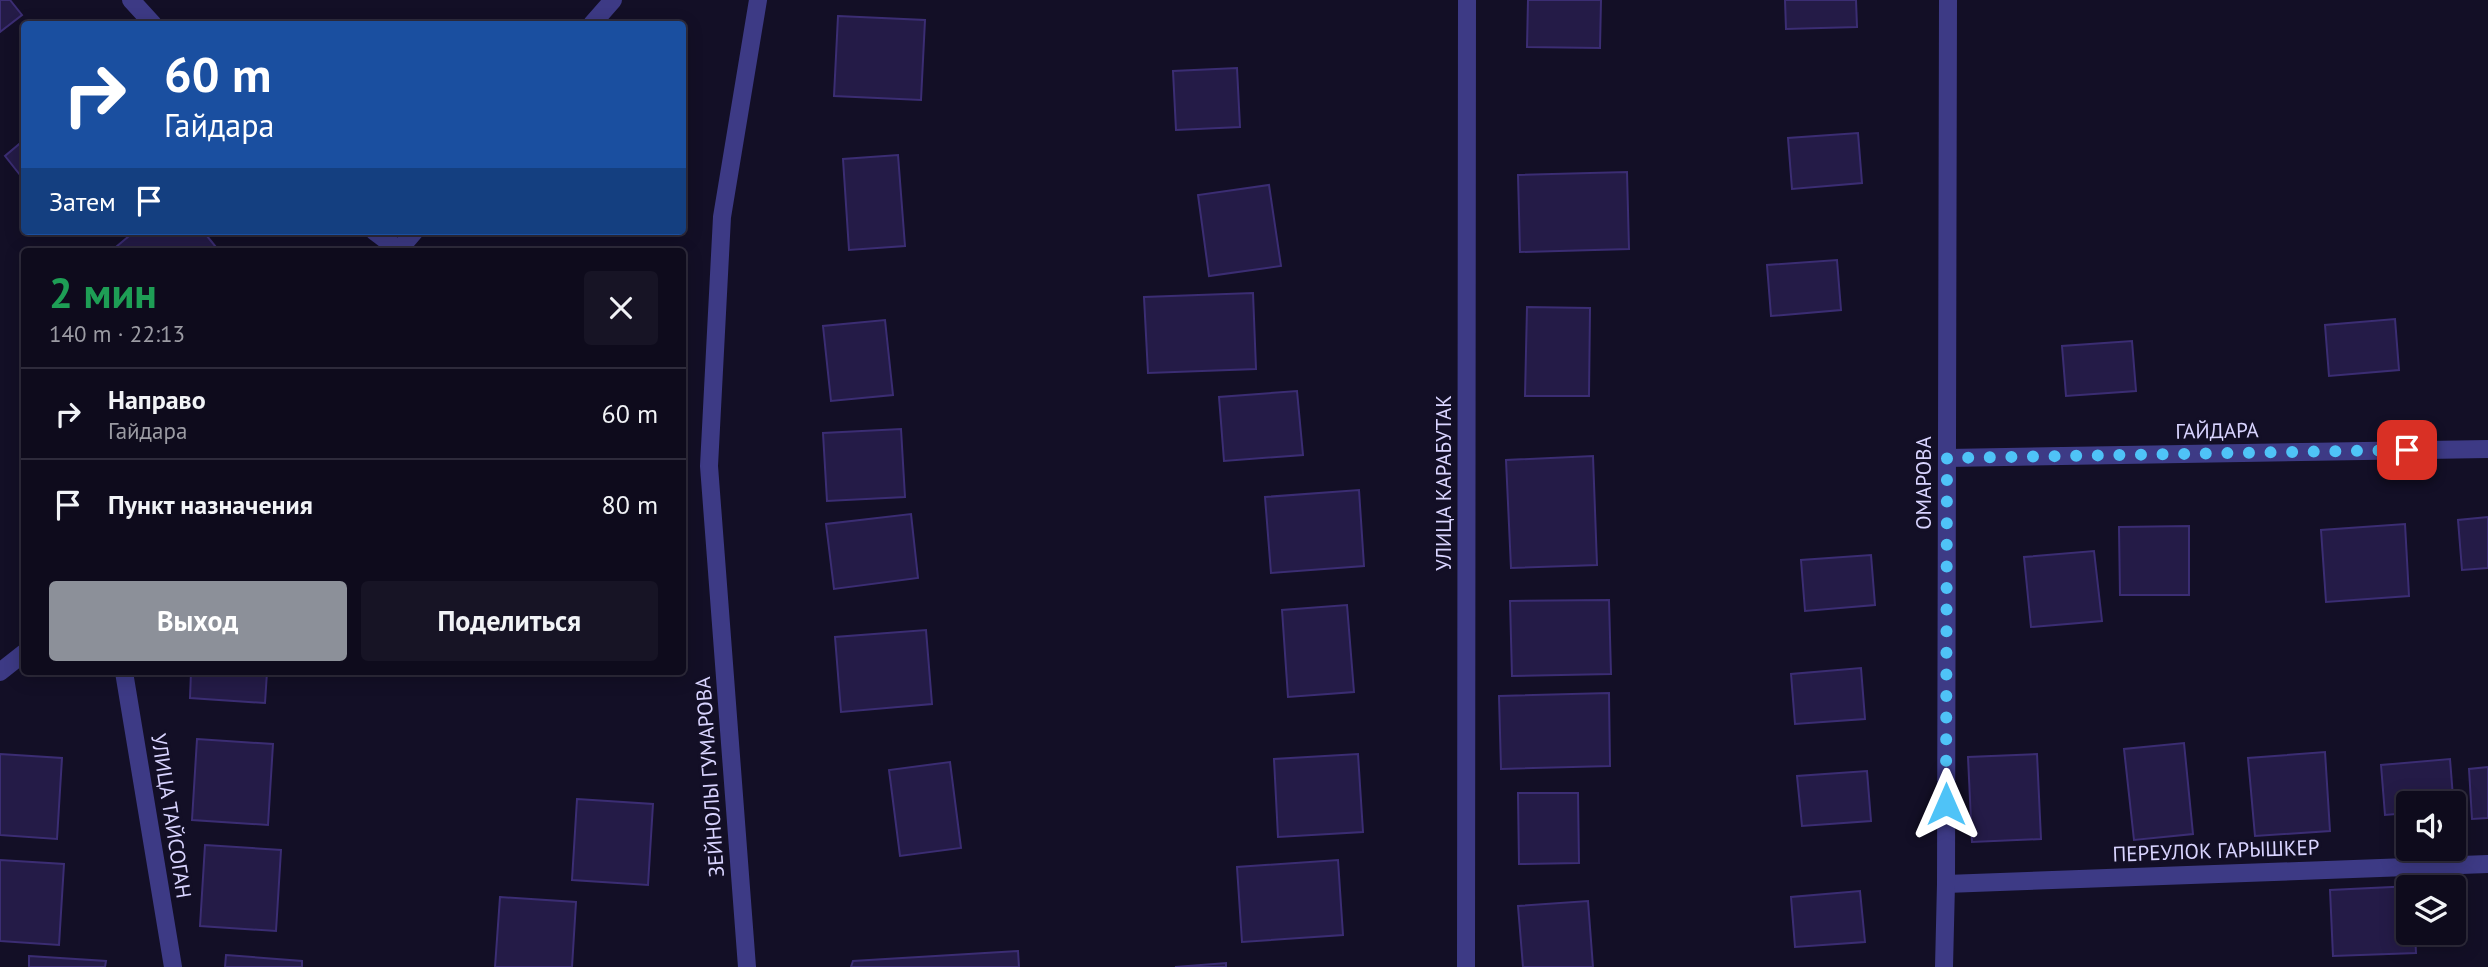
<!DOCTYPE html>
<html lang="ru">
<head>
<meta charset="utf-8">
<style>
	:root { --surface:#0e0b1c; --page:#171425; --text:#f1f3f6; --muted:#9b9ba3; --line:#2e2b3b; --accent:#8c9099 }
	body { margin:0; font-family:"PT Sans",sans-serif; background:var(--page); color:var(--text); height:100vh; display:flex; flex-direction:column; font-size:26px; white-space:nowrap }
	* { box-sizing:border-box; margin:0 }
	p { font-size:23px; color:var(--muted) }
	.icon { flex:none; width:38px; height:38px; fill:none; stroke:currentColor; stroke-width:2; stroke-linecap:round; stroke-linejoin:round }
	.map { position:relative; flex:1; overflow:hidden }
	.panel { position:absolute; left:21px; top:248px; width:665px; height:427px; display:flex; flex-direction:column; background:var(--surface); border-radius:7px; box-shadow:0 4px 18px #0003,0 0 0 2px var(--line) }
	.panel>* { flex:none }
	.top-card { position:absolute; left:21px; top:21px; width:665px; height:214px; border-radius:7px; box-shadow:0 4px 18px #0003,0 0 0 2px var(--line); background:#1a4fa0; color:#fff; overflow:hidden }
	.buttons { position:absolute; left:2396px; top:791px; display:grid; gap:14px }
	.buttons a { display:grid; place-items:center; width:70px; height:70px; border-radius:7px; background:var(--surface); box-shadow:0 4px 18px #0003,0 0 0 2px var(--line); font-size:35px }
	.pin { position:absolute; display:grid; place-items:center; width:60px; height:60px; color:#fff; margin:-30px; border-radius:14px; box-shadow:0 4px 10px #0006 }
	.me { position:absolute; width:77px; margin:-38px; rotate:0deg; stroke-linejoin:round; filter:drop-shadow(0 0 5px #0008) }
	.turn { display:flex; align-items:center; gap:24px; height:147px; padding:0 28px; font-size:32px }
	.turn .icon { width:91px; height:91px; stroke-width:2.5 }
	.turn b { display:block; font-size:49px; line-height:60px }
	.then { display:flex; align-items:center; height:66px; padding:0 28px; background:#0003; gap:14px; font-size:26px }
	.round { display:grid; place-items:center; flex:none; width:74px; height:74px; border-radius:7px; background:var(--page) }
	.headline { display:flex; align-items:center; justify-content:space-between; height:119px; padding:0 28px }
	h1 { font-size:42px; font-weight:800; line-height:52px; color:#1e9e55 }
	.action { display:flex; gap:14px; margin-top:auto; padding:14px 28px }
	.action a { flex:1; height:80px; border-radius:7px; background:var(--accent); color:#fff; font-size:28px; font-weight:800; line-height:80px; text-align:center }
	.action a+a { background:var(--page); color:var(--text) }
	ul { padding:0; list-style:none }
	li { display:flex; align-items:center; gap:21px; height:91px; padding:0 28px; border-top:2px solid var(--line) }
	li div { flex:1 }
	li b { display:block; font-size:26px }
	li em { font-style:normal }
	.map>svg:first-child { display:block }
	.building { fill:#241b47; stroke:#3b2d73; stroke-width:2 }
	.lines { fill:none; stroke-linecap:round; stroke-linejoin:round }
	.minor { stroke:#3d3a85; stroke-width:18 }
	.route { stroke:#4fc3f7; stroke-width:12; stroke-dasharray:0 21.6 }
	.labels { text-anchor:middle; stroke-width:6; stroke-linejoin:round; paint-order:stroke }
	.street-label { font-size:21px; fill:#d9d4ff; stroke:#130f26 }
</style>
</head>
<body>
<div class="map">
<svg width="2488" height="967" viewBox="0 0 2488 967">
	<rect width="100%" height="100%" fill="#130f26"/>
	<g class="building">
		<path d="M0 0H10L22 15 0 32Z"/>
		<path d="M1528 0H1601L1600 48 1527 47Z"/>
		<path d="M1785 0H1856L1857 27 1786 29Z"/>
		<path d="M838 16 925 20 921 100 834 96Z"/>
		<path d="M1237 68 1240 127 1176 130 1173 71Z"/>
		<path d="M1858 133 1862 183 1792 189 1788 138Z"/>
		<path d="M24 140V180L5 156Z"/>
		<path d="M898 155 905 246 849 250 843 159Z"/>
		<path d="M1627 172 1629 249 1520 252 1518 175Z"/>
		<path d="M1269 185 1281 266 1209 276 1198 195Z"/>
		<path d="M135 231H203L220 252H110Z"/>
		<path d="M1837 260 1841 310 1771 316 1767 265Z"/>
		<path d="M1253 293 1256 369 1148 373 1144 297Z"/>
		<path d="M1527 307 1590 308 1589 396H1525Z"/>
		<path d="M2395 319 2399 370 2329 376 2325 325Z"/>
		<path d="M885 320 893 395 831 401 823 326Z"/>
		<path d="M2132 341 2136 391 2066 396 2062 346Z"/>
		<path d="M1297 391 1303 455 1224 461 1219 397Z"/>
		<path d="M901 429 905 497 827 501 823 433Z"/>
		<path d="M1593 456 1597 565 1511 568 1506 460Z"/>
		<path d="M1359 490 1364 566 1271 573 1265 497Z"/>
		<path d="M911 514 918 578 834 589 826 524Z"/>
		<path d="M2488 517V568L2462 570 2458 520Z"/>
		<path d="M2405 524 2409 596 2326 602 2321 530Z"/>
		<path d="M2189 526V595H2120L2119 527Z"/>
		<path d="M2094 551 2102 621 2031 627 2024 557Z"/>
		<path d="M1871 555 1875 605 1805 611 1801 560Z"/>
		<path d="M1609 600 1611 674 1512 676 1510 601Z"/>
		<path d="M1347 605 1354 692 1288 697 1282 610Z"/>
		<path d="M926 630 932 704 841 712 835 637Z"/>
		<path d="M1861 668 1865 719 1795 724 1791 674Z"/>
		<path d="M191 672H267L265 703 190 698Z"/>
		<path d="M1609 693 1610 766 1501 769 1499 696Z"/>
		<path d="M197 739 273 744 268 825 192 820Z"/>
		<path d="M2184 743 2193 834 2134 840 2124 749Z"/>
		<path d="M2325 752 2330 831 2255 836 2248 758Z"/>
		<path d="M0 754 62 758 57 839 0 835Z"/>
		<path d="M1358 754 1363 832 1278 837 1274 759Z"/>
		<path d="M2037 754 2041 839 1972 842 1968 757Z"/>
		<path d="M2450 759 2454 810V803H2408V813L2385 815 2381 765Z"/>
		<path d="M950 762 961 848 900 856 889 770Z"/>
		<path d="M2488 767V818L2472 819 2469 769Z"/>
		<path d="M1867 771 1871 821 1802 826 1797 776Z"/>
		<path d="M1518 793H1578L1579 863 1519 864Z"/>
		<path d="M577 799 653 804 648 885 572 880Z"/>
		<path d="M205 845 281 850 276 931 200 926Z"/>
		<path d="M0 860 64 864 59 945 0 941Z"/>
		<path d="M1338 860 1343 935 1242 942 1237 867Z"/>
		<path d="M2413 886 2408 887V933H2415L2416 953 2333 956 2330 890Z"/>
		<path d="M1860 891 1865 942 1795 947 1791 897Z"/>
		<path d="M500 897 576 902 572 967H495Z"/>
		<path d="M1588 901 1593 967H1523L1518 906Z"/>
		<path d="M1018 951 1019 967H851L853 961Z"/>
		<path d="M226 955 302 961V967H225Z"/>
		<path d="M29 956 106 961 105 967H29Z"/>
		<path d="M1226 963V967H1175Z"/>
	</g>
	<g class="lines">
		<g class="minor">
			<path d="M131 0 153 24"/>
			<path d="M592 24 613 0"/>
			<path d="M374 231 399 250"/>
			<path d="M397 252 415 231"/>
			<path d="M1947 458 2488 449"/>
			<path d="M0 672 24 653"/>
			<path d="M124 672 173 967"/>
			<path d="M1946 884 2488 864"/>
			<path d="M747 967 709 466 722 217 758 0"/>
			<path d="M1466 967 1467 0"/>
			<path d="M1944 967 1946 884 1948 0"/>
		</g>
	</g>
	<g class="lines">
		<path class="route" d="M1946 804 1947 458 2407 450"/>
	</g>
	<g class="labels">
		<g class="street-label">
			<text transform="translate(2217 431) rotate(-1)" y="7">ГАЙДАРА</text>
			<text transform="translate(1444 483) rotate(-90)" y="7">УЛИЦА КАРАБУТАК</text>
			<text transform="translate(1924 483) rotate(-90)" y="7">ОМАРОВА</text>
			<text transform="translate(710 777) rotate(-94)" y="7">ЗЕЙНОЛЫ ГУМАРОВА</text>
			<text transform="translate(171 816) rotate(81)" y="7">УЛИЦА ТАЙСОГАН</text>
			<text transform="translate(2216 851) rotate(-2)" y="7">ПЕРЕУЛОК ГАРЫШКЕР</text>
		</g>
	</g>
</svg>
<div class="buttons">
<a><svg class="icon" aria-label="sound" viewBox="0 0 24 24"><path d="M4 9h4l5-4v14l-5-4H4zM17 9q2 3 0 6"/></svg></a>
<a><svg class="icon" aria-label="layers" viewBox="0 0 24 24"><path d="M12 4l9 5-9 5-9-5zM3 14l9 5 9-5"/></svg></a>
</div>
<div class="pin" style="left:2407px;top:450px;background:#d93025"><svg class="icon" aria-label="arrive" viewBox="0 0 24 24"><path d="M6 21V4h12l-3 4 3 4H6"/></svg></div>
<svg class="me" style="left:1946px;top:804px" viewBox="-20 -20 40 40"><path d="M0-17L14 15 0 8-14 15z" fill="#4fc3f7" stroke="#fff" stroke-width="4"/></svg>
<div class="top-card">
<div class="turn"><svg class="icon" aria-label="right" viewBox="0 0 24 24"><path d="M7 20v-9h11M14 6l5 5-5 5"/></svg><div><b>60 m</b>Гайдара</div></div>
<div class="then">Затем<svg class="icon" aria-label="arrive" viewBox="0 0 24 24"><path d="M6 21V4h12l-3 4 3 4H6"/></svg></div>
</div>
<section class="panel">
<div class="headline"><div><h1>2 мин</h1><p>140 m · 22:13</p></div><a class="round"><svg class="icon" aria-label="close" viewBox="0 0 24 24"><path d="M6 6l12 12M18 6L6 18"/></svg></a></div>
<ul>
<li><svg class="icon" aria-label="right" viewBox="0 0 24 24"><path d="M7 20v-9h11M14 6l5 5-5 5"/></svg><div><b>Направо</b><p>Гайдара</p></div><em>60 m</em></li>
<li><svg class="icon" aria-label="arrive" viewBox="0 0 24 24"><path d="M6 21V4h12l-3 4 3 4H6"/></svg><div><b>Пункт назначения</b></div><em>80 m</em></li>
</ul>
<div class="action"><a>Выход</a><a>Поделиться</a></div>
</section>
</div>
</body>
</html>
